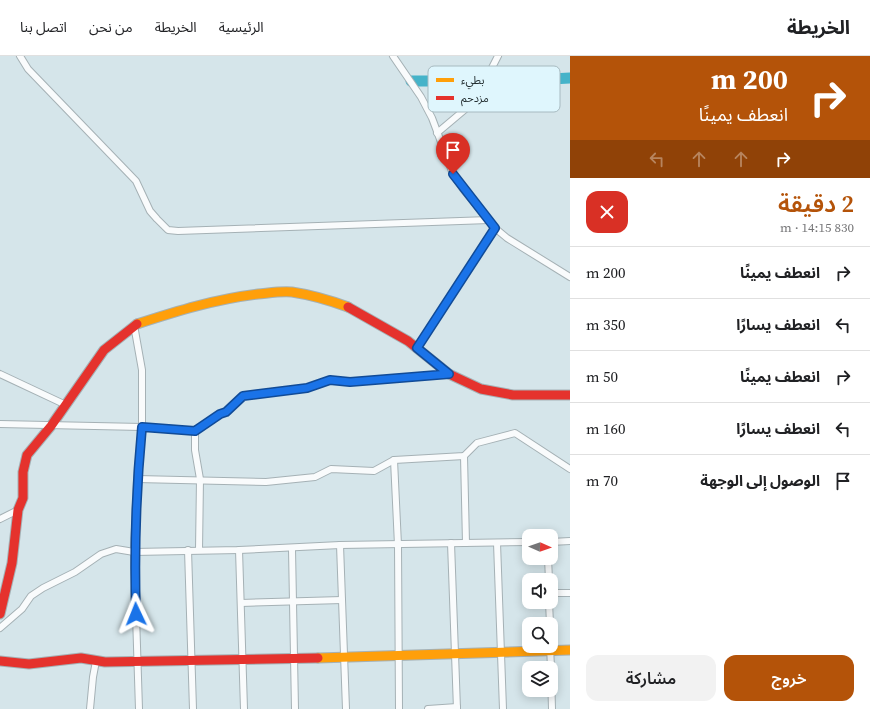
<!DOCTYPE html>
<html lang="ar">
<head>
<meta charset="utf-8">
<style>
	:root { --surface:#fff; --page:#f2f2f2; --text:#202124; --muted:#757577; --line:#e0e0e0; --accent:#b45309 }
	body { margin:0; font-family:"Source Serif 4","Noto Sans Arabic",serif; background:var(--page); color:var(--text); direction:rtl; height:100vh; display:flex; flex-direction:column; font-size:15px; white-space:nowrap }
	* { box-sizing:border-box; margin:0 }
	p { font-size:13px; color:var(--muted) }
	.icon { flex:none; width:22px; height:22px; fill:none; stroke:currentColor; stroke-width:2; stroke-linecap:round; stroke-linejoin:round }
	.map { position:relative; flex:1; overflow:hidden; direction:ltr }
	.details { display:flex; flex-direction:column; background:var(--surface); width:300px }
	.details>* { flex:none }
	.guide { background:#b45309; color:#fff; overflow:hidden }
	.needle { width:26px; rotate:92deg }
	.fabs { position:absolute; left:522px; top:473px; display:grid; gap:8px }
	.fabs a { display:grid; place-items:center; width:36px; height:36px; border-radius:8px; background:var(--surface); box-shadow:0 2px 10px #0003; font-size:20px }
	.pin { position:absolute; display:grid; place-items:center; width:34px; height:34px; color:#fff; margin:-41px -17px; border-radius:50% 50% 50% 0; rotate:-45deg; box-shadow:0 0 4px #0007 }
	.pin .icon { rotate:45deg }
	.me { position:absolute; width:44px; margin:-22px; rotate:358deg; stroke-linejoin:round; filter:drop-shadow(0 0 3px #0008) }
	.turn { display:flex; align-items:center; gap:14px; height:84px; padding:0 16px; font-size:18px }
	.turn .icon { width:52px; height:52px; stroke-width:2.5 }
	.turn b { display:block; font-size:28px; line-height:34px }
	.lanes { display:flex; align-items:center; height:38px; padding:0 16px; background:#0003; justify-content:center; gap:20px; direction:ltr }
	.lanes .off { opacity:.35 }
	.round { display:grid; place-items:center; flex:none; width:42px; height:42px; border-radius:12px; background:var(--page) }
	.head { display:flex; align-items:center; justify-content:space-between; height:68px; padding:0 16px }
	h1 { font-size:24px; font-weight:600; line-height:30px; color:var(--accent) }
	.button { display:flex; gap:8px; margin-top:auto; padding:8px 16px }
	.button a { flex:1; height:46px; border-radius:12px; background:var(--accent); color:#fff; font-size:16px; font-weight:600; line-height:46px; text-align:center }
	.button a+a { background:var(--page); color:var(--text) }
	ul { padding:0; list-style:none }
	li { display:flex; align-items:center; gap:12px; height:52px; padding:0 16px; border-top:1px solid var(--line) }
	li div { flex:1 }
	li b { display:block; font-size:15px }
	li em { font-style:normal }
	header { display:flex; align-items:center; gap:24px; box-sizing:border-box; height:56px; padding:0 20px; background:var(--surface); border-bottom:1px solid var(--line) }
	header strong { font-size:19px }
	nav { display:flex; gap:22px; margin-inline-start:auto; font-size:14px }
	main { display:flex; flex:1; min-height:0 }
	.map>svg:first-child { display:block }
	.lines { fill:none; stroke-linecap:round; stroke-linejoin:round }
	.river { stroke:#45b3c9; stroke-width:11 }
	.street-casing { stroke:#a5b1b5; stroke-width:8 }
	.slow-casing { stroke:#a5b1b5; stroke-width:11 }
	.jam-casing { stroke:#a5b1b5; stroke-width:11 }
	.street { stroke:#f9fbfc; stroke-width:6 }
	.slow { stroke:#ff9f0a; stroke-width:9 }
	.jam { stroke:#e5322d; stroke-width:9 }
	.route-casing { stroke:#114b97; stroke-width:10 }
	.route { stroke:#1a73e8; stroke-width:7 }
	.key { fill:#dff6fd; stroke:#a7bac0; stroke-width:1 }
	.key-label { font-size:11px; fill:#232e31 }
</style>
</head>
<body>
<header>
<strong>الخريطة</strong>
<nav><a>الرئيسية</a><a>الخريطة</a><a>من نحن</a><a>اتصل بنا</a></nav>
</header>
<main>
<section class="details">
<div class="guide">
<div class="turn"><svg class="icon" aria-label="right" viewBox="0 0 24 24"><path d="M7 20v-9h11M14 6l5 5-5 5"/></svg><div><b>200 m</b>انعطف يمينًا</div></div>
<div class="lanes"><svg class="icon off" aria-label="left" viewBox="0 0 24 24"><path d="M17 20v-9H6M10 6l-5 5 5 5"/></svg><svg class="icon off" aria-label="ahead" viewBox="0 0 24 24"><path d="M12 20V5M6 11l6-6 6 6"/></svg><svg class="icon off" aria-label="ahead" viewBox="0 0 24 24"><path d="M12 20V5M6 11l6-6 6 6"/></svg><svg class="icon" aria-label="right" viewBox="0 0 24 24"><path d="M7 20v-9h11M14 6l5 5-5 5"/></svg></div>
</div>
<div class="head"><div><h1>2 دقيقة</h1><p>830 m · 14:15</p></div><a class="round" style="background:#d93025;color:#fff"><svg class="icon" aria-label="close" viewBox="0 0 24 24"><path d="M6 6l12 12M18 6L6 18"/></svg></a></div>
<ul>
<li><svg class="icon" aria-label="right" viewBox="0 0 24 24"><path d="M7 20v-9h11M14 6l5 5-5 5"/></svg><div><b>انعطف يمينًا</b></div><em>200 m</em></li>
<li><svg class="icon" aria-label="left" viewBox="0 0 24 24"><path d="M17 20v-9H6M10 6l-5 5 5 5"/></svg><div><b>انعطف يسارًا</b></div><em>350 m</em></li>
<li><svg class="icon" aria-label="right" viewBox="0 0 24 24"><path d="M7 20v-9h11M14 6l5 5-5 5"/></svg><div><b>انعطف يمينًا</b></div><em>50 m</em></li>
<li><svg class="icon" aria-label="left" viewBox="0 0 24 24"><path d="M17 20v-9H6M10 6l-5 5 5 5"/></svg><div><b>انعطف يسارًا</b></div><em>160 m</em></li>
<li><svg class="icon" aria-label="arrive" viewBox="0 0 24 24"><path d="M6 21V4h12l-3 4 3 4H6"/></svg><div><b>الوصول إلى الوجهة</b></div><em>70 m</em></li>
</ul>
<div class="button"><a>خروج</a><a>مشاركة</a></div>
</section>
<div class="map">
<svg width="570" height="653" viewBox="0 0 570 653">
	<rect width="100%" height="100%" fill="#d5e5ea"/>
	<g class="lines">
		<path class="river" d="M411 25H515L570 22"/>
		<g class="street-casing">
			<g id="street">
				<path d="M20 0 28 13 136 125 150 155 157 163 168 174 178 175 489 164"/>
				<path d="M393 0 421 41 432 62 453 118 463 133 495 172 507 182 570 221"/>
				<path d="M437 77 475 45 498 0"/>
				<path d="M134 269 142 314V371L137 423 134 496 139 653"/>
				<path d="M417 292 495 172"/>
				<path d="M0 318 66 349"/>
				<path d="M0 368 142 371 195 375 220 358 226 356 243 340 307 332 330 324 350 326 449 318"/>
				<path d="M195 375V394L200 423 199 494"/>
				<path d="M464 400 466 487"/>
				<path d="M394 404 398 489 399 653"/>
				<path d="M137 423 266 426 315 421 331 413 374 415 394 404 464 400 477 387 515 377 570 413"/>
				<path d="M0 463 18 454"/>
				<path d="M551 486 570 485"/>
				<path d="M451 487 457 653"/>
				<path d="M497 487 503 653"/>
				<path d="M340 489 346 653"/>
				<path d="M292 493 295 653"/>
				<path d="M188 494 193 653"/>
				<path d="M239 494 244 653"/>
				<path d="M548 502 549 524"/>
				<path d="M551 537H570"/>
				<path d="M549 546 550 568"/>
				<path d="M241 547 342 544"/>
				<path d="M0 572 22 553 31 540 43 532 75 516 101 498 116 493 134 496 239 494 340 489 529 486"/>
				<path d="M550 590 551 612"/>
				<path d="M551 617 552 653"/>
				<path d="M90 653 93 621 96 605"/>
				<path d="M428 653 457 651"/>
			</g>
		</g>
		<g class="slow-casing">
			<g id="slow">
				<path d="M137 268C177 255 216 243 258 238 269 237 281 235 292 236 312 239 329 244 348 251"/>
				<path d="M318 602 570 594"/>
			</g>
		</g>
		<g class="jam-casing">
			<g id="jam">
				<path d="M348 251 408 285 449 318 481 333 513 339H570"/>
				<path d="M0 558 12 507 18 454 23 442V416L27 399 51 370 104 294 137 268"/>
				<path d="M0 605 29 608 81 602 105 606 318 602"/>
			</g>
		</g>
		<use href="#street" class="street"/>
		<use href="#slow" class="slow"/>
		<use href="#jam" class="jam"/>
	</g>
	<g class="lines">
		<g class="route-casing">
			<path id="route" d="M136 558C134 495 136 434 142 371L195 375 220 358 226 356 243 340 307 332 330 324 350 326 449 318 417 292 495 172 453 118"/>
		</g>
		<use href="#route" class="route"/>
	</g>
	<rect x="428" y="10" width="132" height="46" rx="6" class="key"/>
	<rect x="436" y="22" width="18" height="4" fill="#ff9f0a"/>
	<rect x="436" y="40" width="18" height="4" fill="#e5322d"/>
	<g class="key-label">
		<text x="461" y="28">بطيء</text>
		<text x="461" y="46">مزدحم</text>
	</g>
</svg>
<div class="fabs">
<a><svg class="needle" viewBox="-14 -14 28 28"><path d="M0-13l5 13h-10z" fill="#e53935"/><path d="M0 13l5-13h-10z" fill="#757577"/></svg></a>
<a><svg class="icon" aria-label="sound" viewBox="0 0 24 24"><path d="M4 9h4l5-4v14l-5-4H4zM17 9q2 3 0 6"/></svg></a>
<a><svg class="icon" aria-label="search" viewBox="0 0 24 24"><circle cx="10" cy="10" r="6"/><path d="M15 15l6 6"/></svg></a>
<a><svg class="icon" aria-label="layers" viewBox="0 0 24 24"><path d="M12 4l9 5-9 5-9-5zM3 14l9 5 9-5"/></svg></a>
</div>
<div class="pin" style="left:453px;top:118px;background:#d93025"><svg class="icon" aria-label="arrive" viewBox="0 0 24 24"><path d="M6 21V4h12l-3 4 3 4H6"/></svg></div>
<svg class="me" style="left:136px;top:558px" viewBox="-20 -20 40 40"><path d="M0-17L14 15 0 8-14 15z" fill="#1a73e8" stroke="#fff" stroke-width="4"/></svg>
</div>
</main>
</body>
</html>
